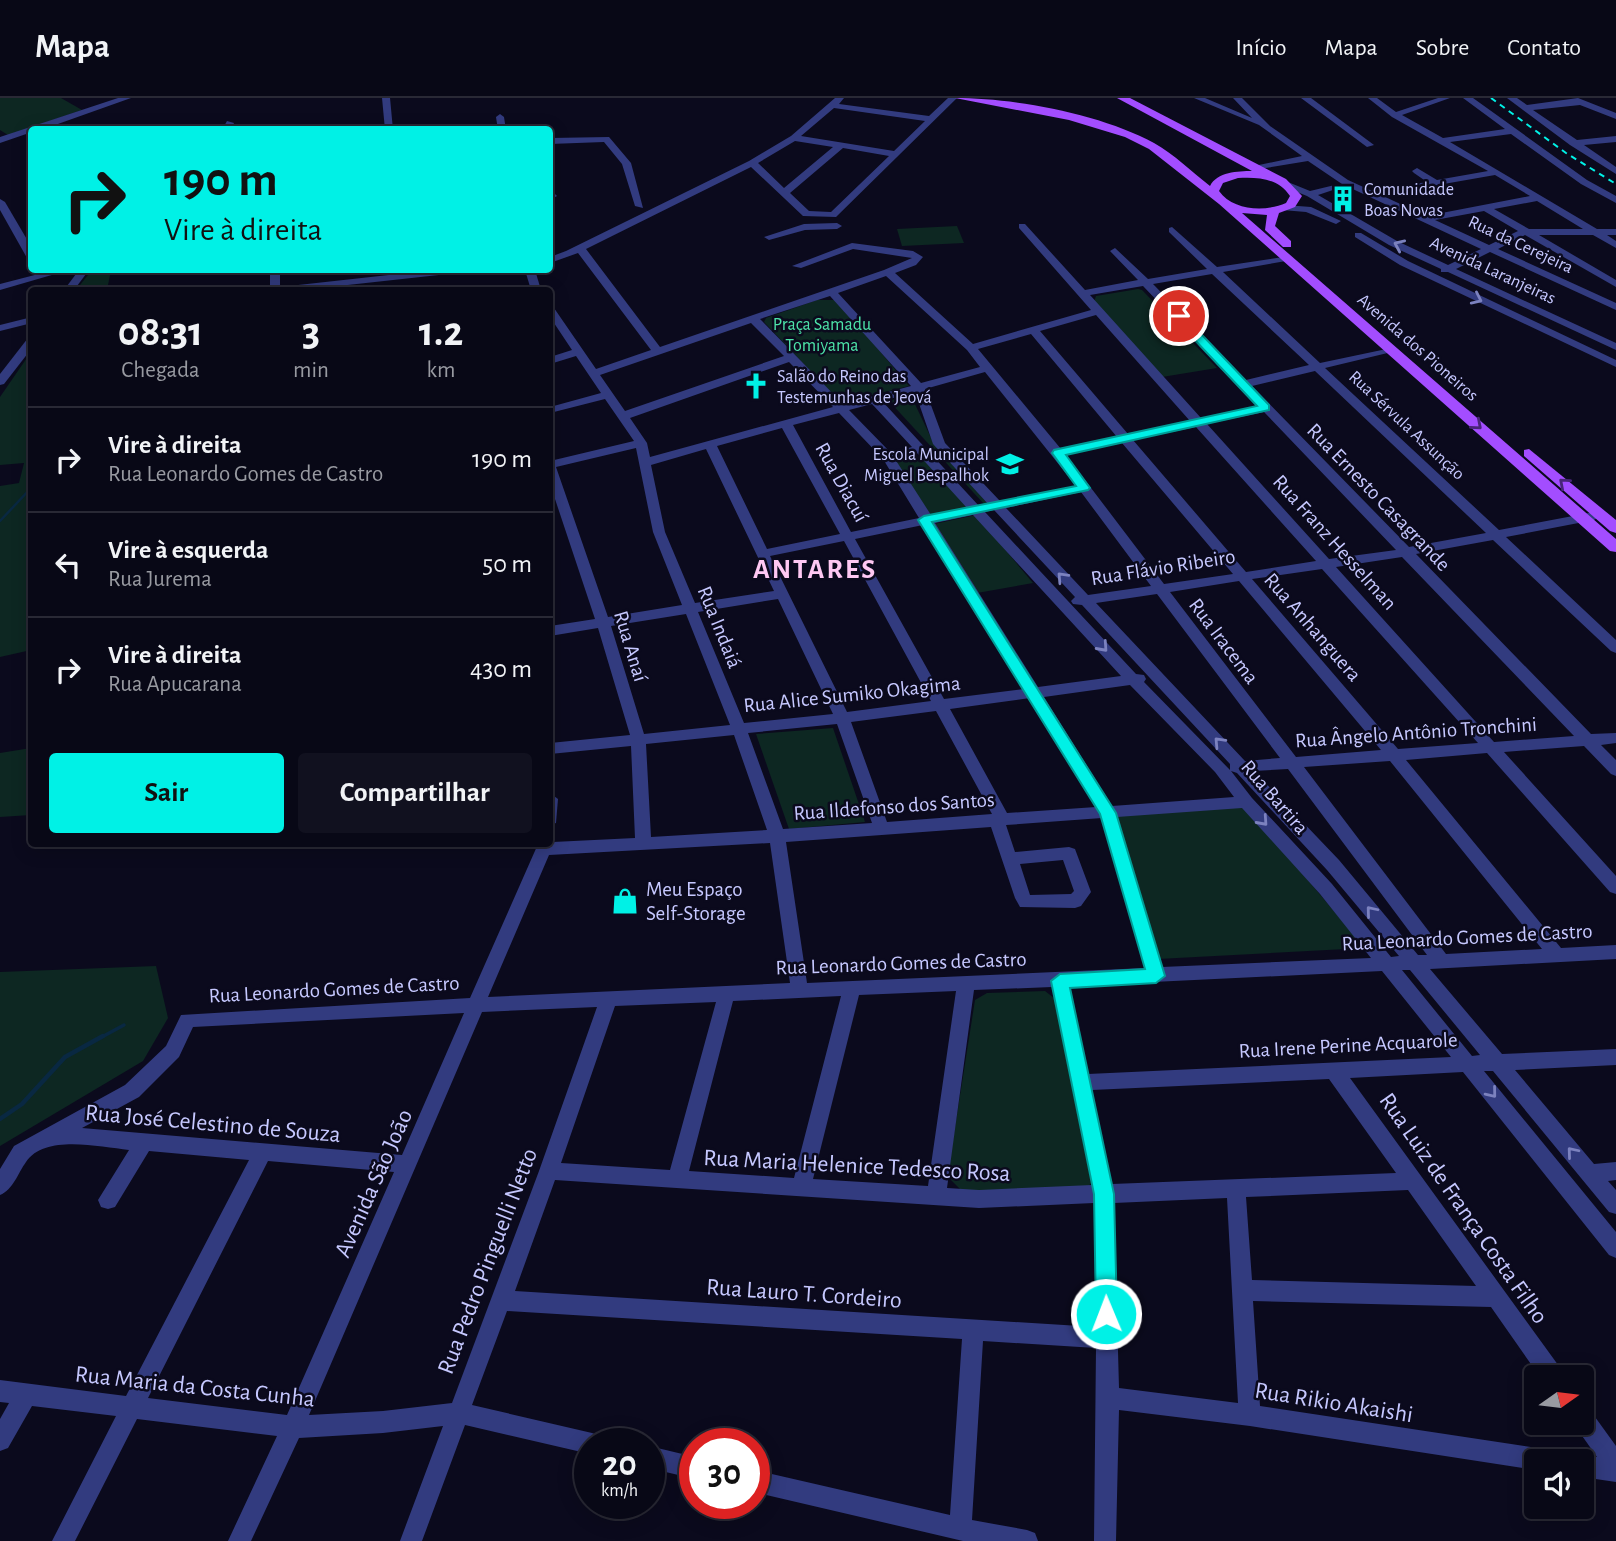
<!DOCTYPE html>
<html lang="pt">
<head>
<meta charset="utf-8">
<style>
	:root { --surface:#080816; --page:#11111f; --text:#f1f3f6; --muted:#989aa1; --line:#292935; --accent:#00f1e6 }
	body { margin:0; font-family:"Alegreya Sans",sans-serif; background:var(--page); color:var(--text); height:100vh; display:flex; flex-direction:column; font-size:26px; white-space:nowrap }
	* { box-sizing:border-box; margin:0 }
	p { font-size:23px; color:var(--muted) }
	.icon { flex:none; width:38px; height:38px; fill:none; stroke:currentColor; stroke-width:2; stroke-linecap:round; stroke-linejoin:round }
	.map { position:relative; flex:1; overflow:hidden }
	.details { position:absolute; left:28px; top:189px; width:525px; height:560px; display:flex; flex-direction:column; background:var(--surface); border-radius:7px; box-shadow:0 4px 18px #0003,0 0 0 2px var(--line) }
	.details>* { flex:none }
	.guide { position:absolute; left:28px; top:28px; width:525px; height:147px; border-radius:7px; box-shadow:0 4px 18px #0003,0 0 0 2px var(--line); background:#00f1e6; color:#111; overflow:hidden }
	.needle { width:46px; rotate:76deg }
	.buttons { position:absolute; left:1524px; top:1267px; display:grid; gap:14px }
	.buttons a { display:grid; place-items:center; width:70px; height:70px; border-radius:7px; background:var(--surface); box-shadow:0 4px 18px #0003,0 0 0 2px var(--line); font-size:35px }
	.speed { position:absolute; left:574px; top:1330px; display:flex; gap:14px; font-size:35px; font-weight:700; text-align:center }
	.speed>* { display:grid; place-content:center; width:91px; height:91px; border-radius:50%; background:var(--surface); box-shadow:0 4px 18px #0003,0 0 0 2px var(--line); line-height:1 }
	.speed small { font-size:18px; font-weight:400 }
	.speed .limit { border:10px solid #d22; background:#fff; color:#111 }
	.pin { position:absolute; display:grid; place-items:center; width:60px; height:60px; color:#fff; margin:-30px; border:4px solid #fff; border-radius:50%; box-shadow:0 2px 7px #0007 }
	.me { position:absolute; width:77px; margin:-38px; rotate:359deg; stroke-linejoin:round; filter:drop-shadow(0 0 5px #0008) }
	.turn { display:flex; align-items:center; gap:24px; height:147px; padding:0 21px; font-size:32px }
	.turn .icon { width:91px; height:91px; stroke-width:2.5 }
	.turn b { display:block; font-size:49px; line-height:60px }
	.eta { display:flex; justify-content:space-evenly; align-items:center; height:119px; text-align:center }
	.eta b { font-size:42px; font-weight:700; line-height:49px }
	.action { display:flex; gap:14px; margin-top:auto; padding:14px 21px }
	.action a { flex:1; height:80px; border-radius:7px; background:var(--accent); color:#111; font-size:28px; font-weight:700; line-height:80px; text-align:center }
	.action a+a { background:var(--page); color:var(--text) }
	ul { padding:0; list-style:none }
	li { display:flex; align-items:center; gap:21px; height:105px; padding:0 21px; border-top:2px solid var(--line) }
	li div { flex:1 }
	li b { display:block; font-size:26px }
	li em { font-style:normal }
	header { display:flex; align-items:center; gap:42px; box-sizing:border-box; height:98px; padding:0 35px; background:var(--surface); border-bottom:2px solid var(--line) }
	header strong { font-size:33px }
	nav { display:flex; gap:38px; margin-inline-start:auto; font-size:24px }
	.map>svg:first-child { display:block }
	.green { fill:#0d2722 }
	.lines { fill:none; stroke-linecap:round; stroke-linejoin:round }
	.stream-far2 { stroke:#092842; stroke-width:2.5 }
	.stream-far1 { stroke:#092842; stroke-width:3.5 }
	.stream { stroke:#092842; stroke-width:4.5 }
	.minor { fill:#323b7f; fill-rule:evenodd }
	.major { fill:#a34dff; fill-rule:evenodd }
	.rail { stroke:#00f1e6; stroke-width:2; stroke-dasharray:6 5; stroke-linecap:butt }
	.oneway { stroke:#7c82bf }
	.oneway2 { stroke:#482577 }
	.route { fill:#00f1e6; stroke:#009d96; stroke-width:2 }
	.labels { text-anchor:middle; stroke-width:5; stroke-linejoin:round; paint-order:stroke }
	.far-poi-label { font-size:18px; fill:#c6c8ff; stroke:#0b0a1d; text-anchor:start }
	.far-street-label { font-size:18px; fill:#c6c8ff; stroke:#0b0a1d }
	.far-park-label { font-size:18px; fill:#4de4a9; stroke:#0b0a1d }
	.street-label { font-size:21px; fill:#c6c8ff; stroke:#0b0a1d }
	.poi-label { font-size:21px; fill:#c6c8ff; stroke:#0b0a1d; text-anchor:start }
	.near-street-label { font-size:24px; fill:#c6c8ff; stroke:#0b0a1d }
	.district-label { font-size:28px; font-weight:bold; letter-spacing:2px; fill:#ffc8f3; stroke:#0b0a1d }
</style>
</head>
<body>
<header>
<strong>Mapa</strong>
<nav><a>Início</a><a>Mapa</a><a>Sobre</a><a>Contato</a></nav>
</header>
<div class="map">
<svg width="1616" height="1443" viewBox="0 0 1616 1443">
	<rect width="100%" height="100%" fill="#0b0a1d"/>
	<g class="green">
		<path d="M0 0H61L82 12 8 37 0 32Z"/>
		<path d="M957 128 964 145 902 148 897 131Z"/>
		<path d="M92 172H111L107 192H76Z"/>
		<path d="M1138 191 1142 192 1217 270 1162 279 1094 204 1096 198Z"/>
		<path d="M817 202H837L909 288 841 305 764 224 766 220Z"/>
		<path d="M31 254V552L0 559V388L19 385 24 365 0 367V299Z"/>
		<path d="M905 298 912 300 934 346 988 406 985 407 889 303Z"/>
		<path d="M922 358 971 410 930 416 894 364Z"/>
		<path d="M976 417 1033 485 977 495 934 426Z"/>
		<path d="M833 630 865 724 789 731 756 636Z"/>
		<path d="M31 650V717L0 719V655Z"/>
		<path d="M1244 706 1365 850 1158 861 1116 713Z"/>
		<path d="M156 868 168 920 143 963 0 1048V874Z"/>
		<path d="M1045 893 1054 900 1091 1085 1088 1089 964 1095 949 1080 948 1074 975 902 987 895Z"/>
	</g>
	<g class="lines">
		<path class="stream-far2" d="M0 423 32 389"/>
		<path class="stream-far1" d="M100 940 124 927"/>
		<path class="stream" d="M0 1021 22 1006 65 959 103 938"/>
		<g class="minor">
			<path d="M118 0H131L41 32H32V34L0 45V39Z"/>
			<path d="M382 0H390L393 32H385Z"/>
			<path d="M835 0H844L839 6 929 18 948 0H957L836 119 803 118 751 69 586 151 660 249 884 172 912 160 853 151 801 170 792 168 852 145 913 153 923 159 916 167 895 175 973 246 1091 212 1019 130V126H1025L1085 192 1138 182 1110 153 1115 150 1148 181 1207 171 1169 134V130L1172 129 1217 169 1290 158V162L1286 163 1223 174 1320 265 1396 249V253L1325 270 1499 432 1594 414 1600 418 1594 422 1506 439 1616 542V555L1611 553 1493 442 1416 456 1591 636 1616 635V645L1601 647 1616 662V678L1611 676 1584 648 1504 654 1616 778V796L1610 794 1487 655 1406 662 1561 850 1616 847V861L1430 871 1502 956 1616 951V967L1515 972 1594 1066 1616 1064V1082L1608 1083 1616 1092V1116L1609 1114 1493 973H1484L1616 1134V1160L1609 1157 1463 974 1350 980 1561 1271 1564 1279H1540L1491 1209 1253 1203 1260 1308 1551 1352 1559 1355 1562 1363H1536V1372L1250 1328 1119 1312 1116 1443H1094L1096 1250 983 1243 972 1422 1027 1432 1035 1435 1038 1443H963L754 1394V1372L950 1417 962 1241 507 1213 472 1307 592 1335 600 1338 603 1346H590V1356L465 1327 422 1443H400L443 1328 383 1335 299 1340 251 1443H228L277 1338 137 1321 75 1443H52L116 1318 32 1308 8 1350 0 1353V1321L9 1305 0 1304V1282L126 1298 249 1062 149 1053 115 1109 108 1111 101 1109 98 1102 129 1052C99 1049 45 1036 26 1064 18 1075 13 1092 0 1097V1071L14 1048 125 987 166 948 181 917 470 900 538 746H550V741L553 744 635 740 631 648 550 656V645L630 637 598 530 550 538V528L595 521 550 386V363L634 343 605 301 550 315V309L601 295 576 258 550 266V259L572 252 550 219V209L554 210 596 271 651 252 578 155 550 165V159L566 153 749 63 791 38ZM834 10 925 23 894 53 801 38ZM795 43 833 49 784 90 758 65ZM843 50 889 58 831 114 809 113 790 95ZM1212 176 1309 267 1246 282 1153 186ZM886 178 967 252 980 269 921 285 838 195ZM1143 188 1258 308 1201 320 1090 197ZM830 198 911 288 843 306 760 221ZM1096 217 1190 323 1128 336 1040 233ZM751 225 784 258 625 313 600 277ZM1031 236 1117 339 1061 351 978 251ZM789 264 833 309 650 359 647 345 630 320ZM1315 273 1486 435 1409 449 1252 288ZM985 274 1076 388 1000 403 945 345 925 291ZM915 294 933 346 988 406 979 408 882 303ZM872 306 912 349 891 355 849 312ZM1264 314 1396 452 1329 461 1207 326ZM839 315 883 361 919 420 851 434 793 327ZM1196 329 1316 463 1246 474 1133 342ZM782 330 840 436 767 451 717 348ZM1122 345 1233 476 1164 486 1066 357ZM636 350 653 434 682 507 608 519 556 369ZM706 351 774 493 695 505 665 434 651 367ZM917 355 967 410 931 417 895 361ZM1081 394 1151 488 1088 497 1006 410ZM994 412 1075 499 1071 503 1073 506 1082 507 1230 666V672L1144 584 1146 581 1144 577 1136 576 985 414ZM973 417 1121 578 1038 589 935 425ZM923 427 1024 591 944 601 855 441ZM844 443 931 603 847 614 770 458ZM1402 459 1574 638 1494 644 1336 469ZM1322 471 1478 645 1398 651 1252 481ZM1239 483 1381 652 1296 659 1170 494ZM1157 496 1280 660 1245 663 1096 505ZM778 501 833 616 744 625 698 514ZM686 516 730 627 644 636 611 528ZM1130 587 1215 674 1234 699 1112 708 1044 599ZM1030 600 1096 709 1007 715 950 611ZM936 613 992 716 887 724 851 624ZM837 626 872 725 783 731 748 635ZM734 637 767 732 651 739 646 646ZM1390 663 1542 851 1446 856 1304 669ZM1288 671 1427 857H1418L1339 762 1254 673ZM1231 673 1237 675 1327 772 1399 858 1391 859 1332 786 1252 700ZM1242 710 1320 796 1371 860 1162 869 1117 719ZM1102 720 1145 870 807 885 786 744 991 729 1015 800 1020 809 1075 810 1081 808 1091 794 1075 751 1069 749 1015 754 1006 727ZM770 745 790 885 488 899 549 757ZM1063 762 1074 793 1071 796 1030 797 1020 766ZM1402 872H1410L1480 957 1472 958ZM1382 873 1451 959 1088 976 1070 888ZM1052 889 1092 1087 979 1092 947 1090 974 892ZM956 893 928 1088 813 1081 859 897ZM841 898 794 1080 689 1073 733 903ZM716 904 670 1072 561 1065 615 908ZM597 909 539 1073 452 1305 383 1313 309 1317 482 914ZM464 915 402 1057 82 1030 139 999 179 959 193 929ZM1329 981 1396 1075 1112 1086 1092 992ZM268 1063 394 1074 287 1317 148 1300ZM555 1082 979 1110 1094 1105 1096 1229 515 1193ZM1408 1092 1476 1188 1252 1182 1246 1099ZM1227 1100 1238 1305 1119 1290 1114 1105Z"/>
			<path d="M1194 0H1205L1252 20 1233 0H1242L1270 28 1348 82 1372 93 1427 84 1414 75 1412 73 1417 70 1437 82 1488 73 1392 19 1368 0H1377L1396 14 1438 0H1450L1402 17 1443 40 1505 31 1463 0H1473L1587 82 1616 98V105L1581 86 1511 36 1450 44 1597 131H1616V137H1607L1616 143V150L1593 137H1539L1616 182V189L1525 137 1498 151 1616 205V212L1490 154 1456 171 1616 245V252L1448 174H1441V171L1389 147 1307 98 1280 87 1278 85 1283 82 1310 93 1339 86V90L1318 97 1397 143 1448 167 1481 151 1342 86 1308 63 1254 72V68L1302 58 1259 27ZM1495 77 1530 98 1426 118 1381 97ZM1537 103 1583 131H1529L1494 111ZM1484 113 1518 133 1489 147 1435 122Z"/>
			<path d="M1301 0H1311L1374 47 1367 49Z"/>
			<path d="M1507 0H1517L1527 7 1578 0 1616 15V21L1580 7 1533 12 1577 42 1616 38V44L1584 47 1616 69V76L1570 47Z"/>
			<path d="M500 16 504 19 506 32H498L496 19Z"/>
			<path d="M227 23 234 25 231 32H222Z"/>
			<path d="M609 39 631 65 643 110 635 108 622 66 604 44 550 46V40Z"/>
			<path d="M550 96H555L557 98 550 102Z"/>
			<path d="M0 101 5 104 32 150V163L27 160 0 112Z"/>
			<path d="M1285 107 1311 109 1341 123 1336 126 1306 114 1282 112V108Z"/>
			<path d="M804 126 837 125 842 128 837 131 805 132 769 142 764 139Z"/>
			<path d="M1355 135H1361L1408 163 1616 262V269L1400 167 1355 139Z"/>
			<path d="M54 172H69L0 192V186Z"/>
			<path d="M79 172H89L74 192H64Z"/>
			<path d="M270 172H280V189L434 172H462L457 175 302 192H270Z"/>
			<path d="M525 172H535L541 192H531Z"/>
			<path d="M32 219V225L0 233V227Z"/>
			<path d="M32 239V250L4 286 0 287V276L28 240Z"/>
			<path d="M550 695 558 701 556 725 550 727Z"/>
			<path d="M1582 1309 1590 1312 1616 1348V1384L1582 1379V1363H1573L1582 1357 1597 1359 1573 1325H1582Z"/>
			<path d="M649 1348 695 1359V1381L649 1370Z"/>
		</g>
		<g class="major">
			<path d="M955 0C1015 0 1101 16 1154 45 1174 56 1192 74 1210 88 1217 74 1238 73 1252 73L1117 0H1130L1286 81 1302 98 1295 109 1279 115 1275 128 1291 143V149H1283L1265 132 1267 117 1242 115 1616 441V454L1610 453 1219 106 1149 51 1125 39 1069 22ZM1238 80C1258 79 1278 80 1290 98L1286 105C1266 114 1233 113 1219 93L1223 85Z"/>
			<path d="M1529 351 1616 422V435L1610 433 1524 358V352Z"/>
		</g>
		<path class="rail" d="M1491 0 1566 55 1616 86"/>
	</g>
	<defs><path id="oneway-chevron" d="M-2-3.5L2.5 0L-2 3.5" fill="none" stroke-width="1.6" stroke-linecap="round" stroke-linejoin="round" transform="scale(1.75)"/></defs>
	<g class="oneway">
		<use href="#oneway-chevron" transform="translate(1399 147) rotate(-156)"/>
		<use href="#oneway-chevron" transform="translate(1477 201) rotate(25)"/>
		<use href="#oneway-chevron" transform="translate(1062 479) rotate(-133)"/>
		<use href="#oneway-chevron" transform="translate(1103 549) rotate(48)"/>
		<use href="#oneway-chevron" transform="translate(1219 644) rotate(-133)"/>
		<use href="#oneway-chevron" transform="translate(1263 723) rotate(48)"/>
		<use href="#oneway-chevron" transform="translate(1371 813) rotate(-130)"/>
		<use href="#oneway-chevron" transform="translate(1492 995) rotate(51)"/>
		<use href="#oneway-chevron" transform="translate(1572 1054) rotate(-130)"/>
	</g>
	<g class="oneway2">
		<use href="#oneway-chevron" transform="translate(1477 327) rotate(41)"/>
		<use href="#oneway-chevron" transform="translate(1564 385) rotate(-139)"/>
	</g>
	<path class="route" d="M1175 216H1182L1269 307V312L1066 357 1090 390 1088 392 932 424 1116 715 1165 878 1156 885 1070 890 1114 1096 1117 1216 1114 1223 1106 1226 1099 1223 1096 1216 1094 1096 1051 883 1060 876 1145 871 1100 716 918 422 924 418 1076 388 1052 355 1054 352 1257 308 1175 221Z"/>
	<defs>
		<g id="building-bare" transform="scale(2.1)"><path d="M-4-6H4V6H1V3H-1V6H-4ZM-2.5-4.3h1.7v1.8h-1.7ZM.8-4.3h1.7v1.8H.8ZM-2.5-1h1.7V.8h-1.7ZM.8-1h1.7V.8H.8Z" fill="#00f1e6" stroke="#0b0a1d" stroke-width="2.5" paint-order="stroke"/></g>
		<g id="church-bare" transform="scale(2.1)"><path d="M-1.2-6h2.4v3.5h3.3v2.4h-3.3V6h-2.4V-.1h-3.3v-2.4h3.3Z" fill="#00f1e6" stroke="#0b0a1d" stroke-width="2.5" paint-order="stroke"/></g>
		<g id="school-bare" transform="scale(2.1)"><path d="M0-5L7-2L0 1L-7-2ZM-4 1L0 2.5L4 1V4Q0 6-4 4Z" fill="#00f1e6" stroke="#0b0a1d" stroke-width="2.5" paint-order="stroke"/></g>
		<g id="shop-bare" transform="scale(2.1)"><path d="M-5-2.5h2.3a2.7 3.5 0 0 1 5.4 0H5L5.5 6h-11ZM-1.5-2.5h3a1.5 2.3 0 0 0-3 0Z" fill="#00f1e6" stroke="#0b0a1d" stroke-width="2.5" paint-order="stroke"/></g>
	</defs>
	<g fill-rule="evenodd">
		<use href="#building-bare" x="1343" y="101"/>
		<use href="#church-bare" x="756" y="288"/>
		<use href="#school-bare" x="1010" y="366"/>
		<use href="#shop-bare" x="625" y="803"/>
	</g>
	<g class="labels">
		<g class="far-poi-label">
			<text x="1364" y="97">Comunidade<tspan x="1364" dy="21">Boas Novas</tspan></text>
			<text x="777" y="284">Salão do Reino das<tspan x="777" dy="21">Testemunhas de Jeová</tspan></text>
			<text x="989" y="362" text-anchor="end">Escola Municipal<tspan x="989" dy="21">Miguel Bespalhok</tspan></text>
		</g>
		<g class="far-street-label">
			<text transform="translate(1521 146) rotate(25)" y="6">Rua da Cerejeira</text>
			<text transform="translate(1493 172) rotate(25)" y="6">Avenida Laranjeiras</text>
			<text transform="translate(1418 249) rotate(41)" y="6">Avenida dos Pioneiros</text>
			<text transform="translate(1407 327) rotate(43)" y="6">Rua Sérvula Assunção</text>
		</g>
		<g class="far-park-label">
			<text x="822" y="232">Praça Samadu<tspan x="822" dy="21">Tomiyama</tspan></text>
		</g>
		<g class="street-label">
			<text transform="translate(842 384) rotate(61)" y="7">Rua Diacuí</text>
			<text transform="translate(1379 399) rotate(46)" y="7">Rua Ernesto Casagrande</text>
			<text transform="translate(1335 444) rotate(48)" y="7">Rua Franz Hesselman</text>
			<text transform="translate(1163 469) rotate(-9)" y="7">Rua Flávio Ribeiro</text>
			<text transform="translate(720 529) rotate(68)" y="7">Rua Indaiá</text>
			<text transform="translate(1313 529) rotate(49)" y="7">Rua Anhanguera</text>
			<text transform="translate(1224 543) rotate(53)" y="7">Rua Iracema</text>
			<text transform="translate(631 548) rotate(73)" y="7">Rua Anaí</text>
			<text transform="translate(852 596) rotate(-6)" y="7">Rua Alice Sumiko Okagima</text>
			<text transform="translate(1416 634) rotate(-4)" y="7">Rua Ângelo Antônio Tronchini</text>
			<text transform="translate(1275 699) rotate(49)" y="7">Rua Bartira</text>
			<text transform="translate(894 708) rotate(-4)" y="7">Rua Ildefonso dos Santos</text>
			<text transform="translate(1467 839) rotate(-3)" y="7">Rua Leonardo Gomes de Castro</text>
			<text transform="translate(901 865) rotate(-2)" y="7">Rua Leonardo Gomes de Castro</text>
			<text transform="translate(334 891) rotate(-3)" y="7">Rua Leonardo Gomes de Castro</text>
			<text transform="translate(1348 947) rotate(-3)" y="7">Rua Irene Perine Acquarole</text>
		</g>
		<g class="poi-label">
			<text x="646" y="798">Meu Espaço<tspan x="646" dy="24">Self-Storage</tspan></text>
		</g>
		<g class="near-street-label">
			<text transform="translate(213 1025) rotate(5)" y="8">Rua José Celestino de Souza</text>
			<text transform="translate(857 1067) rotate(3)" y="8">Rua Maria Helenice Tedesco Rosa</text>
			<text transform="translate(373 1085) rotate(-66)" y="8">Avenida São João</text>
			<text transform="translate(1464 1110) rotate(55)" y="8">Rua Luiz de França Costa Filho</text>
			<text transform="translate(487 1163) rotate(-69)" y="8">Rua Pedro Pinguelli Netto</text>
			<text transform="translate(804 1195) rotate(4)" y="8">Rua Lauro T. Cordeiro</text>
			<text transform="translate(195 1288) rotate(6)" y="8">Rua Maria da Costa Cunha</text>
			<text transform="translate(1334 1304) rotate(9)" y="8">Rua Rikio Akaishi</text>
		</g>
		<g class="district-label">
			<text x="815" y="480">ANTARES</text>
		</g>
	</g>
</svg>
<div class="buttons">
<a><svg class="needle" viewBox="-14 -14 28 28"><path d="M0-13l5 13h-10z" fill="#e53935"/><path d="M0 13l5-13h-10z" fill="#989aa1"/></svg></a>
<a><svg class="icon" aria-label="sound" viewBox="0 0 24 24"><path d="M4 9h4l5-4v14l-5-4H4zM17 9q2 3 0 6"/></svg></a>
</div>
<div class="speed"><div>20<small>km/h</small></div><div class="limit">30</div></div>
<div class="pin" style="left:1179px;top:218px;background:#d93025"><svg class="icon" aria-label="arrive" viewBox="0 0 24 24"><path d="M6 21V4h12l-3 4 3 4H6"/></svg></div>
<svg class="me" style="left:1106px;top:1216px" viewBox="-20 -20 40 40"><circle r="17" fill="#00f1e6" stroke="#fff" stroke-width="3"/><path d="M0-11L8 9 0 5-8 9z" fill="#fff"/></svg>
<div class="guide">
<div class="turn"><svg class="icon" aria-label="right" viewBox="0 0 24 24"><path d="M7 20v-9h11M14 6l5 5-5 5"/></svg><div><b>190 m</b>Vire à direita</div></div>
</div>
<section class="details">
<div class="eta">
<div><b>08:31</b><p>Chegada</p></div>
<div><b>3</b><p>min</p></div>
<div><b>1.2</b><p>km</p></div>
</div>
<ul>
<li><svg class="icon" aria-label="right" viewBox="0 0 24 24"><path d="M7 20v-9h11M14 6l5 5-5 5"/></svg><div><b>Vire à direita</b><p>Rua Leonardo Gomes de Castro</p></div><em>190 m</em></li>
<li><svg class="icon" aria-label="left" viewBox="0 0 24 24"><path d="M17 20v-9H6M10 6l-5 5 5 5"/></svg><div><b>Vire à esquerda</b><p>Rua Jurema</p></div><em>50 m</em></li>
<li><svg class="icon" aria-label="right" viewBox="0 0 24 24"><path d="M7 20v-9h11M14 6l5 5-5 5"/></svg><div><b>Vire à direita</b><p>Rua Apucarana</p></div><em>430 m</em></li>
</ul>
<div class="action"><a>Sair</a><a>Compartilhar</a></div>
</section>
</div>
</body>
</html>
